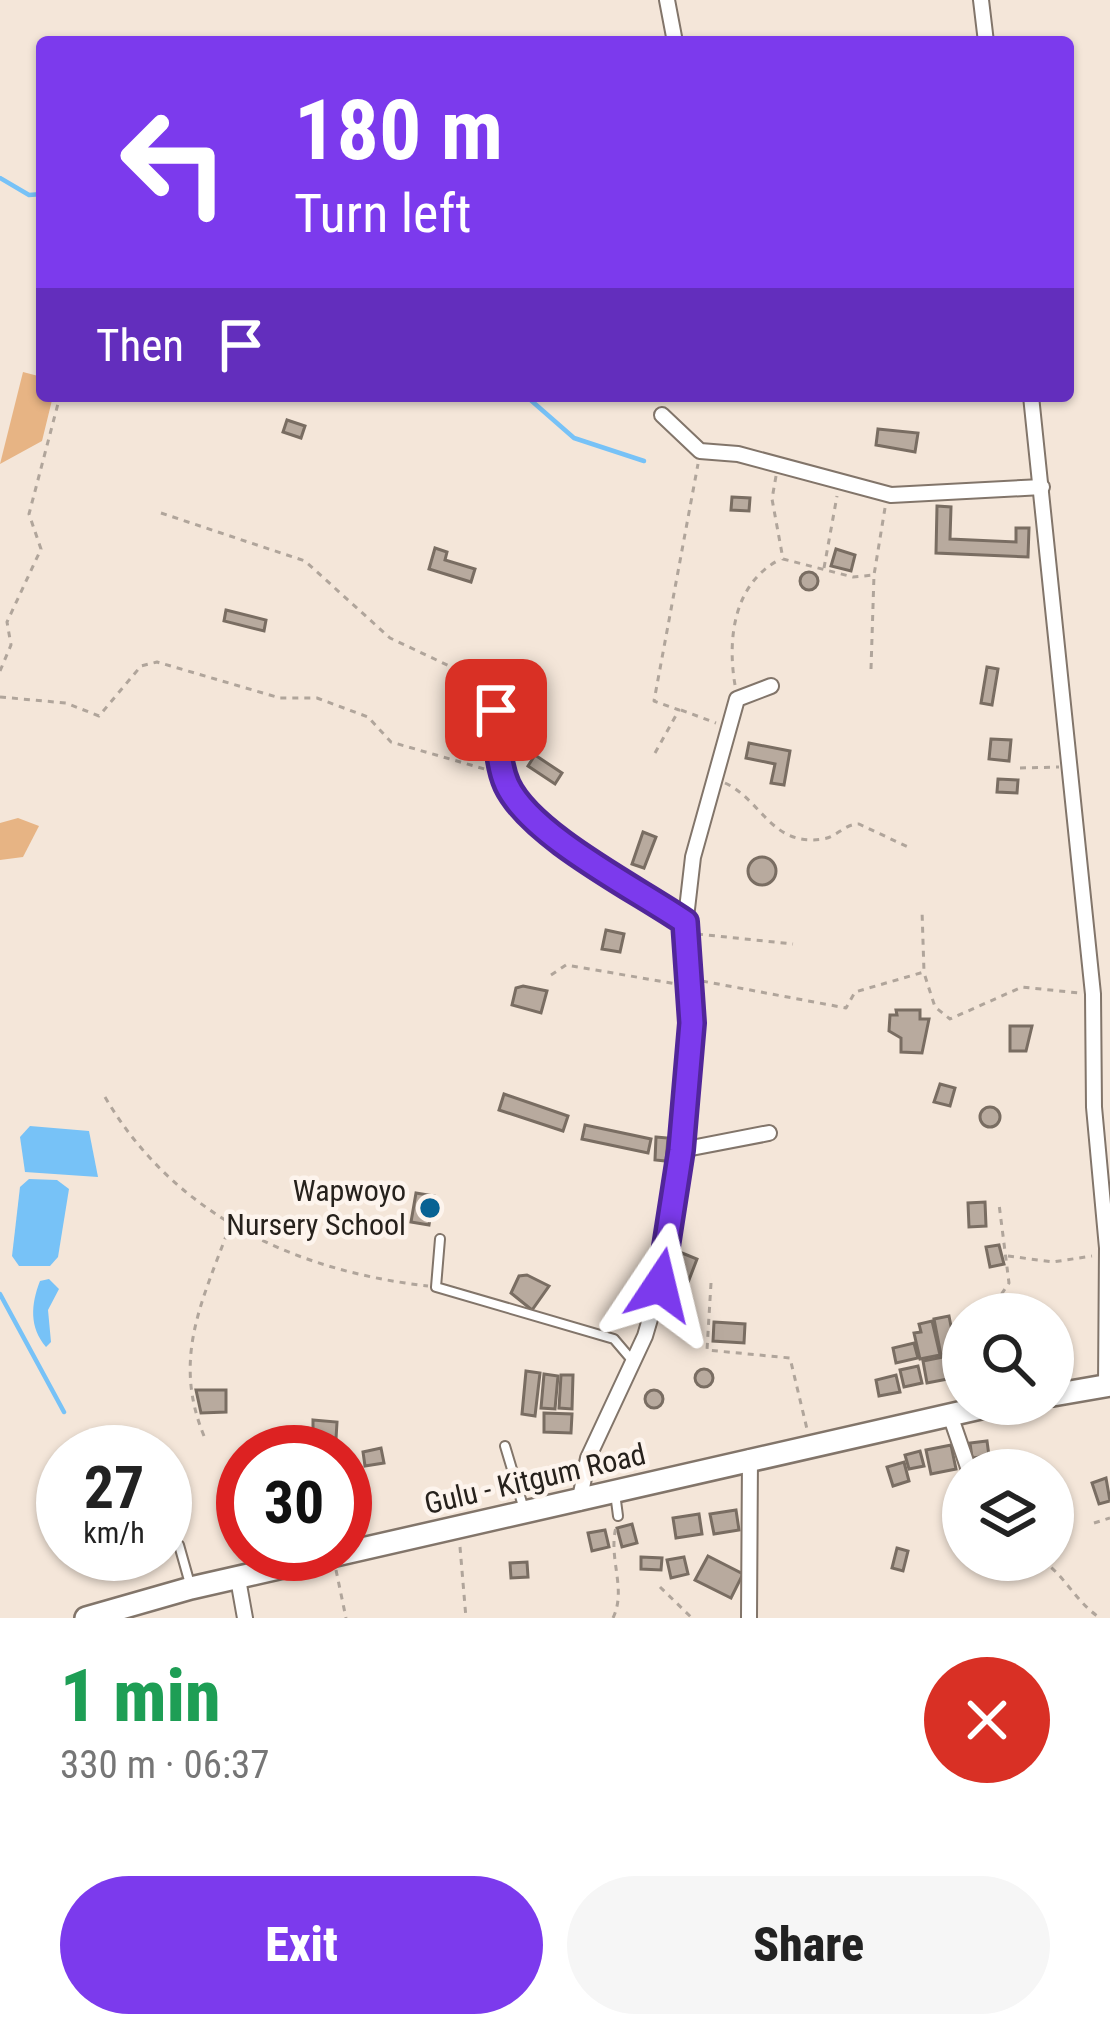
<!DOCTYPE html>
<html lang="en">
<head>
<meta charset="utf-8">
<style>
	:root { --surface:#fff; --page:#f6f6f6; --text:#222; --muted:#767676; --accent:#7c3aed }
	body { margin:0; font-family:"Roboto Condensed",sans-serif; background:var(--page); color:var(--text); height:100vh; display:flex; flex-direction:column; font-size:45px; white-space:nowrap }
	* { box-sizing:border-box; margin:0 }
	p { font-size:39px; color:var(--muted) }
	.icon { flex:none; width:66px; height:66px; fill:none; stroke:currentColor; stroke-width:2; stroke-linecap:round; stroke-linejoin:round }
	.map { position:relative; height:1618px; overflow:hidden }
	.details { display:flex; flex-direction:column; background:var(--surface); flex:1 }
	.details>* { flex:none }
	.banner { position:absolute; left:36px; top:36px; width:1038px; height:366px; border-radius:12px; box-shadow:0 3px 9px #0004; background:#7c3aed; color:#fff; overflow:hidden }
	.tools { position:absolute; left:942px; top:1293px; display:grid; gap:24px }
	.tools a { display:grid; place-items:center; width:132px; height:132px; border-radius:50%; background:var(--surface); box-shadow:0 3px 9px #0004; font-size:60px }
	.speed { position:absolute; left:36px; top:1425px; display:flex; gap:24px; font-size:60px; font-weight:700; text-align:center }
	.speed>* { display:grid; place-content:center; width:156px; height:156px; border-radius:50%; background:var(--surface); box-shadow:0 3px 9px #0004; line-height:1 }
	.speed small { font-size:30px; font-weight:400 }
	.speed .limit { border:18px solid #d22; background:#fff; color:#111 }
	.pin { position:absolute; display:grid; place-items:center; width:102px; height:102px; color:#fff; margin:-51px; border-radius:24px; box-shadow:0 6px 18px #0006 }
	.me { position:absolute; width:132px; margin:-66px; rotate:10deg; stroke-linejoin:round; filter:drop-shadow(0 0 9px #0008) }
	.turn { display:flex; align-items:center; gap:42px; height:252px; padding:0 60px; font-size:54px }
	.turn .icon { width:156px; height:156px; stroke-width:2.5 }
	.turn b { display:block; font-size:84px; line-height:102px }
	.then { display:flex; align-items:center; height:114px; padding:0 60px; background:#0003; gap:24px; font-size:45px }
	.round { display:grid; place-items:center; flex:none; width:126px; height:126px; border-radius:63px; background:var(--page) }
	.head { display:flex; align-items:center; justify-content:space-between; height:204px; padding:0 60px }
	h1 { font-size:72px; font-weight:800; line-height:90px; color:#1e9e55 }
	.primary-button { display:flex; gap:24px; margin-top:auto; padding:24px 60px }
	.primary-button a { flex:1; height:138px; border-radius:72px; background:var(--accent); color:#fff; font-size:48px; font-weight:800; line-height:138px; text-align:center }
	.primary-button a+a { background:var(--page); color:var(--text) }
	.map>svg:first-child { display:block }
	.green { fill:#e7b484 }
	.water { fill:#77c2f7 }
	.lines { fill:none; stroke-linecap:round; stroke-linejoin:round }
	.stream { stroke:#77c2f7; stroke-width:4.5 }
	.building { fill:#b8aa9e; stroke:#796d62; stroke-width:3 }
	.lane-casing { stroke:#82756a; stroke-width:12 }
	.street-casing { stroke:#82756a; stroke-width:18 }
	.primary-casing { stroke:#82756a; stroke-width:26 }
	.path { stroke:#b0a59b; stroke-width:3; stroke-dasharray:6 6; stroke-linecap:butt }
	.lane { stroke:#fff; stroke-width:8 }
	.street { stroke:#fff; stroke-width:14 }
	.primary { stroke:#fff; stroke-width:21 }
	.route-casing { stroke:#51269a; stroke-width:30 }
	.route { stroke:#7c3aed; stroke-width:21 }
	.poi-dot { fill:#086293; stroke:#fdf4ed; stroke-width:4.5 }
	.labels { text-anchor:middle; stroke-width:9; stroke-linejoin:round; paint-order:stroke }
	.poi-label { font-size:30px; fill:#26211c; stroke:#fdf4ed; text-anchor:end }
	.street-label { font-size:30px; fill:#26211c; stroke:#fdf4ed }
</style>
</head>
<body>
<div class="map">
<svg width="1110" height="1618" viewBox="0 0 1110 1618">
	<rect width="100%" height="100%" fill="#f4e6d9"/>
	<g class="green">
		<path d="M23 372 42 377V396H53L42 441 0 464Z"/>
		<path d="M18 818 39 826 23 857 0 860V823Z"/>
	</g>
	<g class="water">
		<path d="M30 1126 89 1131 98 1177 25 1172 20 1137Z"/>
		<path d="M57 1180 69 1189 58 1257 50 1266H19L12 1256 20 1187 29 1179Z"/>
		<path d="M49 1279 59 1289 48 1310 51 1342 46 1347C29 1327 31 1304 40 1281Z"/>
	</g>
	<g class="lines">
		<g class="stream">
			<path d="M0 178 29 195 42 194"/>
			<path d="M526 396 574 438 644 461"/>
			<path d="M0 1294 64 1412"/>
		</g>
	</g>
	<g class="building">
		<path d="M287 420 305 426 301 438 283 432Z"/>
		<path d="M878 429 918 433 915 452 876 445Z"/>
		<path d="M732 497 750 498 749 511 731 510Z"/>
		<path d="M937 506 951 507 950 539 1016 542V528H1029L1028 557 936 553Z"/>
		<path d="M435 548 447 552 445 560 475 569 471 582 429 569Z"/>
		<path d="M836 549 855 555 851 571 831 566Z"/>
		<circle cx="809" cy="581" r="9"/>
		<path d="M226 610 266 620 264 631 224 621Z"/>
		<path d="M987 667 998 669 992 705 981 703Z"/>
		<path d="M991 739 1011 740 1009 761 989 759Z"/>
		<path d="M749 743 790 751 784 785 771 783 775 764 746 758Z"/>
		<path d="M535 755 562 773 555 784 528 766Z"/>
		<path d="M998 779 1018 780 1017 793 997 792Z"/>
		<path d="M643 832 656 837 644 868 632 864Z"/>
		<circle cx="762" cy="871" r="14"/>
		<path d="M606 930 624 934 620 952 602 949Z"/>
		<path d="M523 986 547 991 541 1013 512 1005 516 988Z"/>
		<path d="M896 1010H920V1019H929L922 1053 901 1052V1038L889 1031 890 1015H897Z"/>
		<path d="M1010 1026H1032L1026 1051H1010Z"/>
		<path d="M940 1084 955 1088 950 1106 934 1102Z"/>
		<path d="M504 1094 568 1116 563 1131 499 1110Z"/>
		<circle cx="990" cy="1117" r="10"/>
		<path d="M585 1125 651 1139 648 1153 582 1139Z"/>
		<path d="M656 1137 668 1138 666 1161 655 1160Z"/>
		<path d="M416 1193 434 1196 429 1225 411 1222Z"/>
		<path d="M985 1202 986 1226 969 1227 968 1203Z"/>
		<path d="M999 1245 1004 1264 990 1267 986 1247Z"/>
		<path d="M682 1253 697 1259 684 1293 668 1286Z"/>
		<path d="M527 1275 549 1286 532 1310 511 1293 519 1276Z"/>
		<path d="M949 1316 956 1352 941 1355 934 1319Z"/>
		<path d="M932 1321 940 1355 920 1359 914 1333 921 1332 919 1324Z"/>
		<path d="M714 1322 745 1324 744 1343 713 1341Z"/>
		<path d="M914 1343 918 1358 896 1363 893 1348Z"/>
		<path d="M958 1354 963 1376 927 1383 923 1361Z"/>
		<path d="M918 1366 922 1383 904 1387 900 1370Z"/>
		<circle cx="704" cy="1378" r="9"/>
		<path d="M526 1371 540 1373 535 1416 522 1414Z"/>
		<path d="M544 1374 558 1376 555 1409 541 1408Z"/>
		<path d="M561 1375H573L572 1409 559 1408Z"/>
		<path d="M896 1375 900 1392 879 1396 876 1380Z"/>
		<path d="M196 1390H226V1412L201 1413Z"/>
		<circle cx="654" cy="1399" r="9"/>
		<path d="M544 1413 572 1414 571 1433 544 1432Z"/>
		<path d="M313 1420 337 1422 336 1439 313 1430Z"/>
		<path d="M282 1437 305 1441 303 1452H279Z"/>
		<path d="M987 1441 989 1456 972 1458 970 1443Z"/>
		<path d="M951 1445 956 1469 931 1474 926 1450Z"/>
		<path d="M381 1448 384 1463 365 1466 363 1452Z"/>
		<path d="M920 1451 924 1466 909 1469 905 1455Z"/>
		<path d="M904 1462 909 1481 893 1486 887 1467Z"/>
		<path d="M1106 1478 1110 1501 1099 1504 1092 1483Z"/>
		<path d="M736 1510 739 1530 714 1534 710 1514Z"/>
		<path d="M699 1514 702 1534 676 1538 673 1518Z"/>
		<path d="M632 1524 637 1543 622 1547 617 1528Z"/>
		<path d="M605 1530 609 1547 592 1551 588 1533Z"/>
		<path d="M897 1548 908 1551 903 1571 892 1568Z"/>
		<path d="M708 1556 743 1574 731 1598 695 1580Z"/>
		<path d="M641 1557 662 1558 661 1570 641 1569Z"/>
		<path d="M684 1557 688 1574 671 1578 667 1560Z"/>
		<path d="M527 1562 528 1577 511 1578 510 1563Z"/>
	</g>
	<g class="lines">
		<g class="lane-casing">
			<g id="lane">
				<path d="M440 1239 436 1287 614 1339 631 1359"/>
				<path d="M505 1446 523 1506"/>
				<path d="M615 1493 618 1516"/>
				<path d="M179 1545 190 1584"/>
			</g>
		</g>
		<g class="street-casing">
			<g id="street">
				<path d="M667 0 675 42"/>
				<path d="M981 0 986 42"/>
				<path d="M1031 396 1093 994 1094 1107 1107 1248 1106 1386"/>
				<path d="M662 415 700 451 738 454 891 495 1042 487"/>
				<path d="M497 710C498 734 496 763 507 785 532 837 637 889 685 923"/>
				<path d="M681 1150 769 1133"/>
				<path d="M949 1412 969 1470"/>
				<path d="M579 1503 588 1458 645 1336 660 1285 681 1150 692 1023 684 935 693 857 737 699 771 686"/>
				<path d="M238 1579 245 1618"/>
				<path d="M749 1618 750 1457"/>
			</g>
		</g>
		<g class="primary-casing">
			<g id="primary">
				<path d="M1053 1395 1110 1385"/>
				<path d="M86 1618 191 1588 998 1404"/>
			</g>
		</g>
		<g class="path">
			<path d="M776 476 772 499 783 559 853 577 874 575"/>
			<path d="M161 513 305 561 390 638 479 680 493 696"/>
			<path d="M824 568 837 496"/>
			<path d="M871 669 874 575 885 508"/>
			<path d="M0 671 11 645 7 622 41 549 29 514 60 396"/>
			<path d="M735 685C727 638 734 582 781 559"/>
			<path d="M0 697 66 703 99 716 141 666 157 662 280 698H317L368 717 391 742 488 770"/>
			<path d="M681 710 716 723"/>
			<path d="M655 753 679 710 654 701 698 464"/>
			<path d="M1020 768 1059 767"/>
			<path d="M725 783C762 800 771 847 823 839 837 837 844 824 859 824L908 847"/>
			<path d="M697 934 793 944"/>
			<path d="M551 975 566 965 677 984"/>
			<path d="M925 976 935 1007 950 1019 1022 987 1079 993"/>
			<path d="M702 981 846 1008 855 992 924 972 922 910"/>
			<path d="M105 1097C174 1215 295 1271 428 1286"/>
			<path d="M1008 1256 1053 1262 1092 1256"/>
			<path d="M711 1283 707 1350 790 1358 807 1429"/>
			<path d="M988 1314 1009 1283 999 1204"/>
			<path d="M204 1436C172 1358 202 1302 229 1228"/>
			<path d="M1094 1523 1110 1518"/>
			<path d="M460 1547 466 1618"/>
			<path d="M1042 1560C1066 1577 1075 1601 1100 1618"/>
			<path d="M336 1570 346 1618"/>
			<path d="M660 1587 692 1618"/>
			<path d="M613 1618C627 1589 608 1559 616 1527"/>
		</g>
		<use href="#lane" class="lane"/>
		<use href="#street" class="street"/>
		<use href="#primary" class="primary"/>
	</g>
	<g class="lines">
		<g class="route-casing">
			<path id="route" d="M496 710C498 735 497 763 507 785 531 836 637 889 685 922L692 1023 681 1150 660 1285"/>
		</g>
		<use href="#route" class="route"/>
	</g>
	<circle class="poi-dot" cx="430" cy="1208" r="12"/>
	<g class="labels">
		<g class="poi-label">
			<text x="406" y="1201">Wapwoyo<tspan x="406" dy="34">Nursery School</tspan></text>
		</g>
		<g class="street-label">
			<text transform="translate(535 1479) rotate(-13)" y="10">Gulu - Kitgum Road</text>
		</g>
	</g>
</svg>
<div class="tools">
<a><svg class="icon" aria-label="search" viewBox="0 0 24 24"><circle cx="10" cy="10" r="6"/><path d="M15 15l6 6"/></svg></a>
<a><svg class="icon" aria-label="layers" viewBox="0 0 24 24"><path d="M12 4l9 5-9 5-9-5zM3 14l9 5 9-5"/></svg></a>
</div>
<div class="speed"><div>27<small>km/h</small></div><div class="limit">30</div></div>
<div class="pin" style="left:496px;top:710px;background:#d93025"><svg class="icon" aria-label="arrive" viewBox="0 0 24 24"><path d="M6 21V4h12l-3 4 3 4H6"/></svg></div>
<svg class="me" style="left:660px;top:1285px" viewBox="-20 -20 40 40"><path d="M0-17L14 15 0 8-14 15z" fill="#7c3aed" stroke="#fff" stroke-width="4"/></svg>
<div class="banner">
<div class="turn"><svg class="icon" aria-label="left" viewBox="0 0 24 24"><path d="M17 20v-9H6M10 6l-5 5 5 5"/></svg><div><b>180 m</b>Turn left</div></div>
<div class="then">Then<svg class="icon" aria-label="arrive" viewBox="0 0 24 24"><path d="M6 21V4h12l-3 4 3 4H6"/></svg></div>
</div>
</div>
<section class="details">
<div class="head"><div><h1>1 min</h1><p>330 m · 06:37</p></div><a class="round" style="background:#d93025;color:#fff"><svg class="icon" aria-label="close" viewBox="0 0 24 24"><path d="M6 6l12 12M18 6L6 18"/></svg></a></div>
<div class="primary-button"><a>Exit</a><a>Share</a></div>
</section>
</body>
</html>
